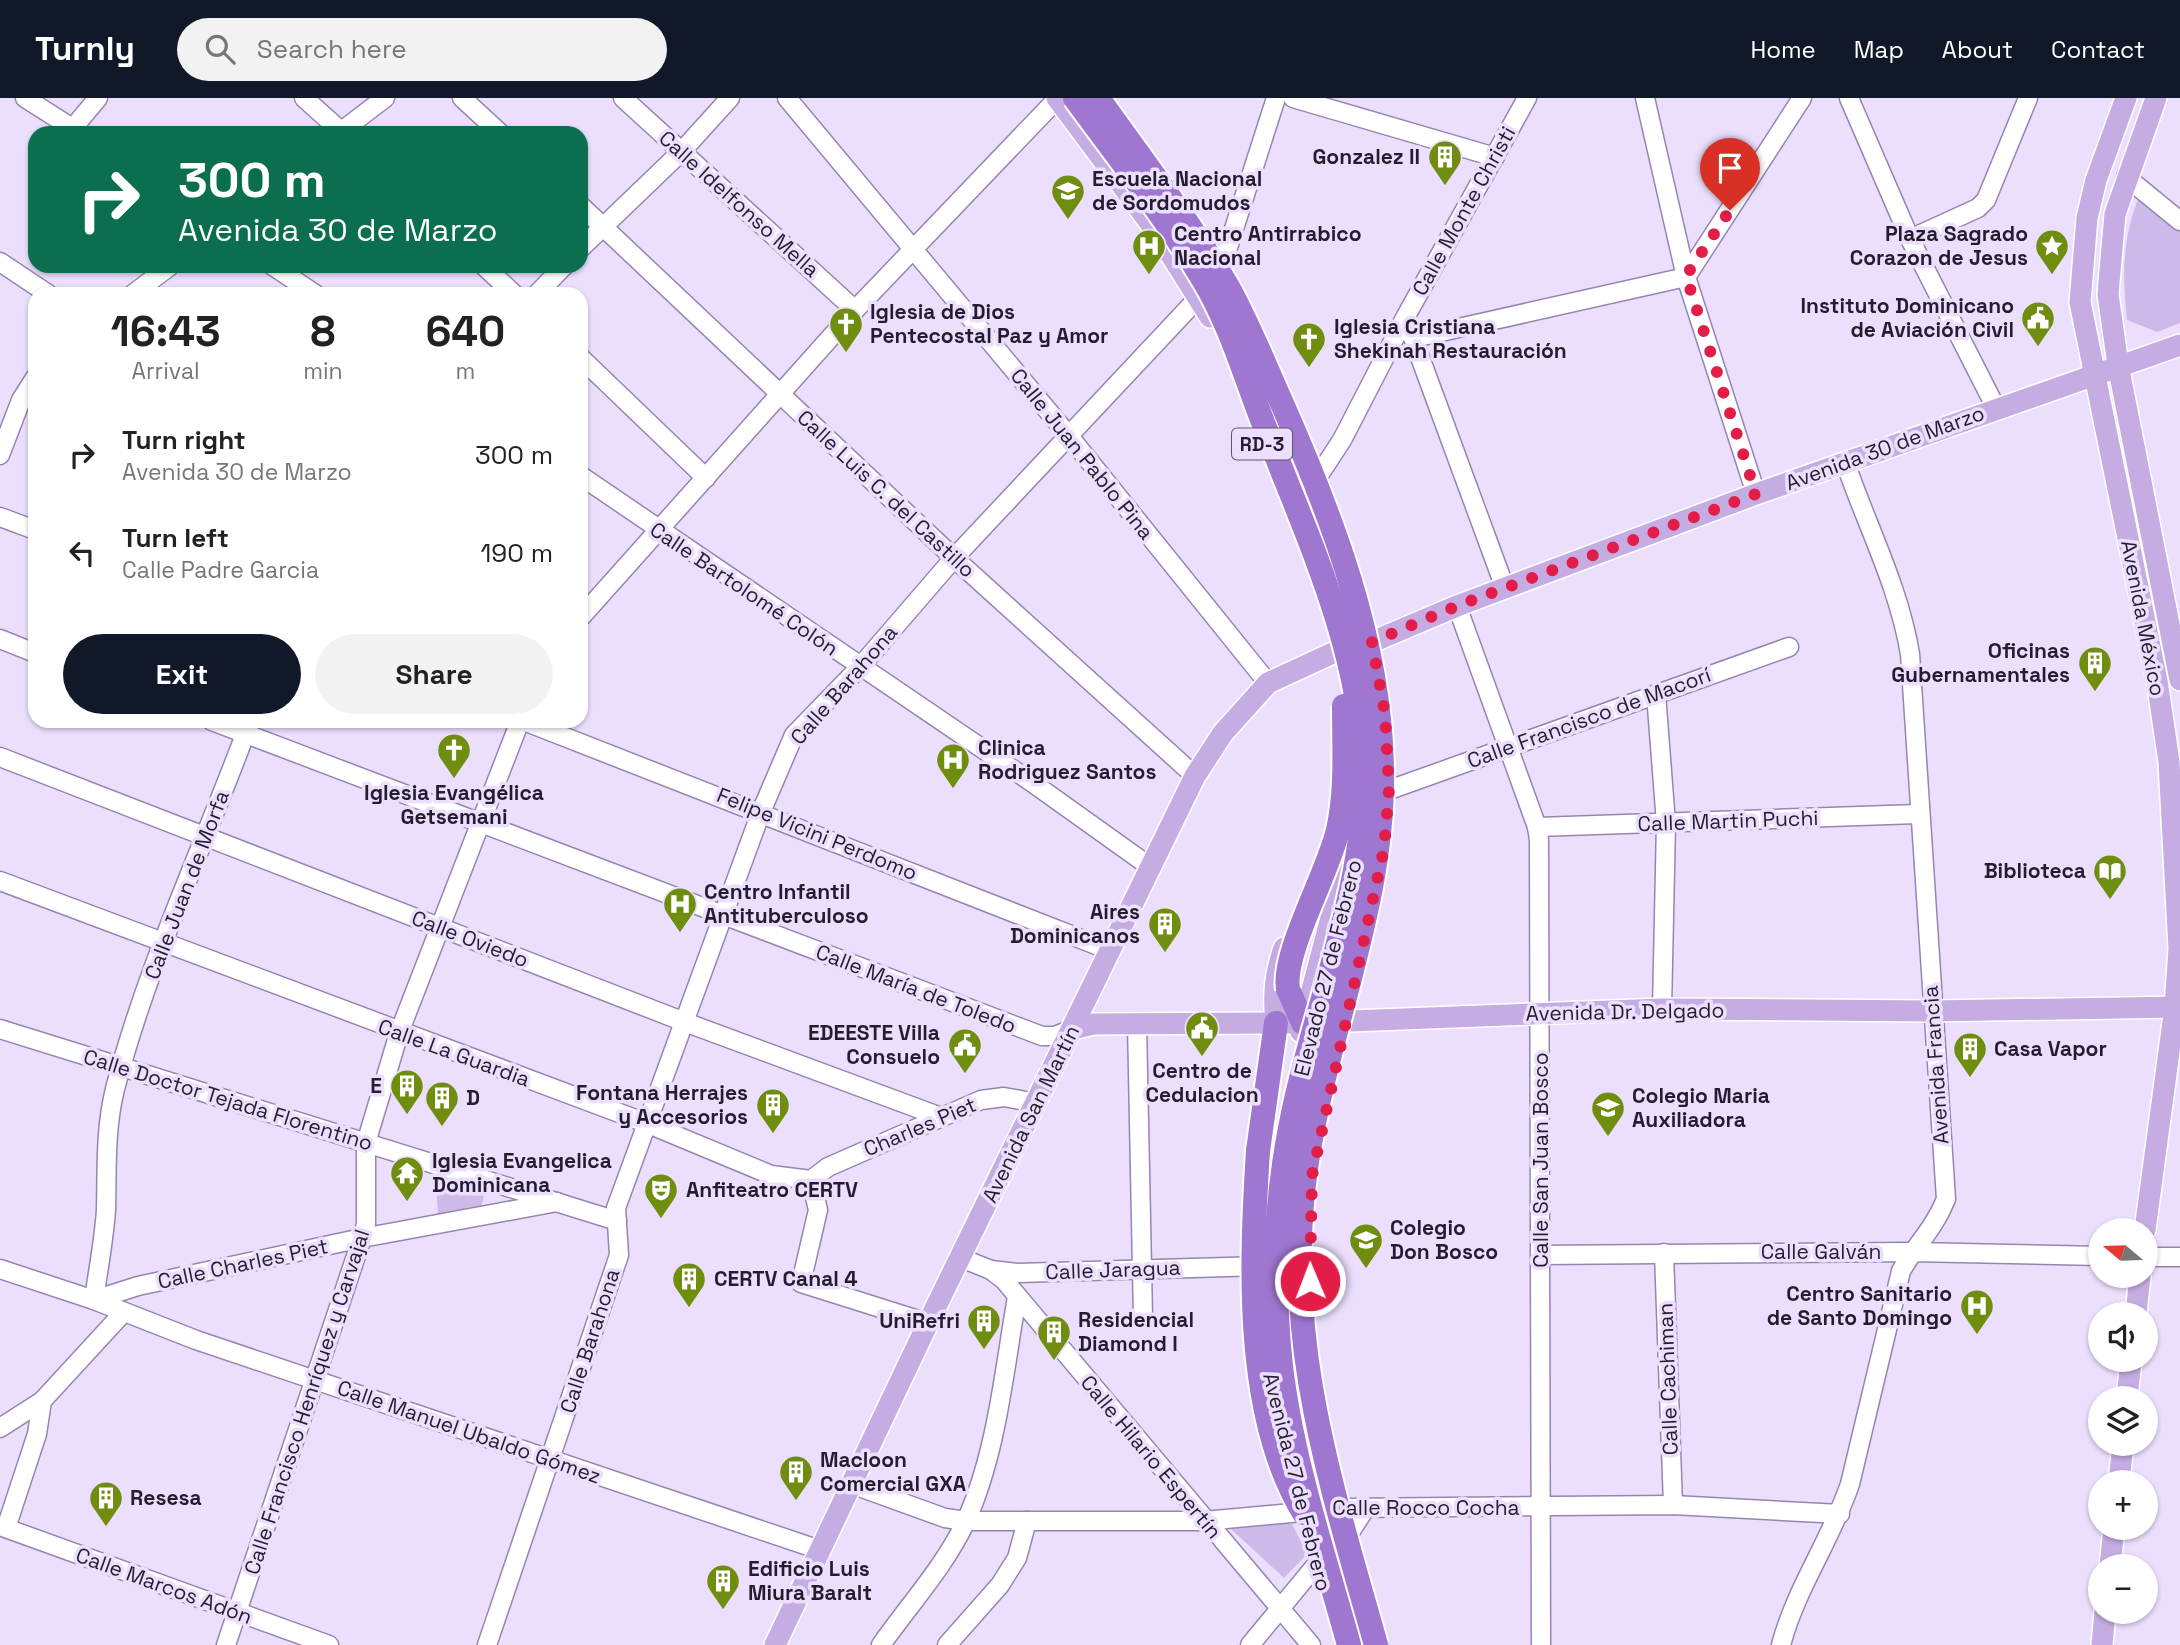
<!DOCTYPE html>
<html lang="en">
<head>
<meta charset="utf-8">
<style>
	:root { --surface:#fff; --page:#f2f2f2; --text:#222; --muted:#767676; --accent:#111827 }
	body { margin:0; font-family:"Space Grotesk",sans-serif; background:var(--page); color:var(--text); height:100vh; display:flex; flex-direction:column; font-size:26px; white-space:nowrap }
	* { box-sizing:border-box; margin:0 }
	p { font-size:23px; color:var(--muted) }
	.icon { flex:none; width:38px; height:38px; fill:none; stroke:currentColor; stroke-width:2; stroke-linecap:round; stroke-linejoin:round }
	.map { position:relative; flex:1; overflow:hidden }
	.sheet { position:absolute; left:28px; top:189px; width:560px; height:441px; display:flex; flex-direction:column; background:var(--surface); border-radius:21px; box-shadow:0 2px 5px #0004 }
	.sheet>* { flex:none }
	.top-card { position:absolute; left:28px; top:28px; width:560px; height:147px; border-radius:21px; box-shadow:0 2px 5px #0004; background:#0b6e4f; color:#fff; overflow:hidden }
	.needle { width:46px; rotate:289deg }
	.tools { position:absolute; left:2088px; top:1120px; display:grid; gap:14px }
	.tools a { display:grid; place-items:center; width:70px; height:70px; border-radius:50%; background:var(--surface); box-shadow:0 2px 5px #0004; font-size:35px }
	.pin { position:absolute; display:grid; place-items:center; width:60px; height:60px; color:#fff; margin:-72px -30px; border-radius:50% 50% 50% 0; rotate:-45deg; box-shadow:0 0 7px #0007 }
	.pin .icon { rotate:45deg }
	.me { position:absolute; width:77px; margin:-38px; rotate:359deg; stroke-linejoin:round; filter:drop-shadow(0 0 5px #0008) }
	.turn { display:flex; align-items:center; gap:24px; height:147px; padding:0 35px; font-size:32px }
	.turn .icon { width:91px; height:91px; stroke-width:2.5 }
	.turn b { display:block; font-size:49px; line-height:60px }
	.eta { display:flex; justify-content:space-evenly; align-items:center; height:119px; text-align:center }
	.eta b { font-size:42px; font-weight:800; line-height:49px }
	.button { display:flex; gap:14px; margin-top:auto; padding:14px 35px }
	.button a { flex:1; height:80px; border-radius:42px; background:var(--accent); color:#fff; font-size:28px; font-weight:800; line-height:80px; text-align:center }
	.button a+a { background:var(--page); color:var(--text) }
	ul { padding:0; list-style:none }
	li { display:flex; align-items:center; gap:21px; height:98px; padding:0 35px }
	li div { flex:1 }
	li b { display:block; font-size:26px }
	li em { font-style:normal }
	header { display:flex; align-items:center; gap:42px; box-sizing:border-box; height:98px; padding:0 35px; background:var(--accent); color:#fff }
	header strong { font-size:33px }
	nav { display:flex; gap:38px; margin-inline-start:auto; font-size:24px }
	.search { width:490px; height:63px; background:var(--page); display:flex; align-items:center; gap:18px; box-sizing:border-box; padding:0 24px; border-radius:38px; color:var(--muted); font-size:26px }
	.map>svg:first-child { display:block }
	.green { fill:#cebae9 }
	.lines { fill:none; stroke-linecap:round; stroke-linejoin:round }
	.minor-casing { stroke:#9784b1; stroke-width:21 }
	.major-casing { stroke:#fff; stroke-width:24 }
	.highway-casing { stroke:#fff; stroke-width:28 }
	.minor { stroke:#fff; stroke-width:18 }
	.major { stroke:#c5ade3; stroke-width:21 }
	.highway { stroke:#9f76d0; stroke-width:24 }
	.highway-bridge-casing { stroke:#fff; stroke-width:28; stroke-linecap:butt }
	.highway-bridge { stroke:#9f76d0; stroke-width:24 }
	.route { stroke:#e11d48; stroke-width:12; stroke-dasharray:0 21.6 }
	.labels { text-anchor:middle; stroke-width:7; stroke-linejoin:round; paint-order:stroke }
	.shield { fill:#ebdffd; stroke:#60576d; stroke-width:2 }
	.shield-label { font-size:19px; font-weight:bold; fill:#251d2f }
	.poi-label { font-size:21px; font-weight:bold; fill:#251d2f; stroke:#ebdffd; text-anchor:start }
	.street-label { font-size:21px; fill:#251d2f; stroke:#ebdffd }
</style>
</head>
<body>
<header>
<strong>Turnly</strong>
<div class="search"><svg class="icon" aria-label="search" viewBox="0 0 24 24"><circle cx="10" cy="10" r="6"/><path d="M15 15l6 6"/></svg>Search here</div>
<nav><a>Home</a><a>Map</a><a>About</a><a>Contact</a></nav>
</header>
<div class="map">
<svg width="2180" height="1547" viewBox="0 0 2180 1547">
	<rect width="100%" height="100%" fill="#ebdffd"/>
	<g class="green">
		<path d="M2140 96 2180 128V225L2157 234 2127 222C2122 174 2122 141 2140 96Z"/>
		<path d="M436 1084 484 1098 481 1110 438 1117Z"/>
		<path d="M1235 1420 1292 1426 1307 1456 1284 1480 1231 1431Z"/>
	</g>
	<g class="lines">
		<g class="minor-casing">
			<g id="minor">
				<path d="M25 0 80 35"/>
				<path d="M304 0 343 35"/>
				<path d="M462 0 500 35"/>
				<path d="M623 0 855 212"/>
				<path d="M787 0 1069 338 1268 585"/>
				<path d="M1293 0 1495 59"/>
				<path d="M1645 0 1686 179 1756 396"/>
				<path d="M1849 0 1910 141 1996 310"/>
				<path d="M73 30 98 0"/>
				<path d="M339 35 385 0"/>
				<path d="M2126 79 2180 123"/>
				<path d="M581 108 954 460 1195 678"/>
				<path d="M1910 141 1978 110 1986 102 2028 0"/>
				<path d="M581 150 682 53 730 0"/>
				<path d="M0 164 48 196"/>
				<path d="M273 168 315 196"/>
				<path d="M484 168 514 196"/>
				<path d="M133 196 170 168"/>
				<path d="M537 196 564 168"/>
				<path d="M1410 232 1505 490"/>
				<path d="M1414 240 1686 179 1802 0"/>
				<path d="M581 260 706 380"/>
				<path d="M0 357 21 302 35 280"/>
				<path d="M1321 374 1342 342 1406 218 1527 0"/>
				<path d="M581 378 1030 683 1149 768"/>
				<path d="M0 419 35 432"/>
				<path d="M1457 508 1537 729 1539 742 1541 1547"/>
				<path d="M581 519 855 212 1058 0"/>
				<path d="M0 541 35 555"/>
				<path d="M1656 596 1666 725 1662 911"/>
				<path d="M212 623 1042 938H1055L1072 931"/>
				<path d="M250 623C205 746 148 864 115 991 105 1031 107 1072 106 1112 104 1142 98 1172 94 1202L138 1188 362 1140 557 1104"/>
				<path d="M524 623 1109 852"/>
				<path d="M0 659 682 923 941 1019"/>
				<path d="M1389 692 1789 549"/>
				<path d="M1537 729 1918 716"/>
				<path d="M0 783 646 1025 771 1077 811 1082"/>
				<path d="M1137 925 1143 1220"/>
				<path d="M0 931 617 1123"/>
				<path d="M811 1082 828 1069 981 1002 1004 999 1036 1005"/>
				<path d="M811 1082 818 1112 801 1185 928 1225"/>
				<path d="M1664 1155 1673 1407"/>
				<path d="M1541 1157 1912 1154 2100 1158"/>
				<path d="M2146 1159H2180"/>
				<path d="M961 1160 991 1172 1018 1175 1263 1168"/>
				<path d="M0 1171 94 1202 196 1242 820 1452"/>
				<path d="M991 1172 1004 1182 1311 1547"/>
				<path d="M0 1330 42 1303"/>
				<path d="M851 1386 945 1420 966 1423H1204L1346 1410 1673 1407 1840 1416"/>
				<path d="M0 1428 329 1547"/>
				<path d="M6 1430 37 1336 42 1303 123 1215"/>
				<path d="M226 1547 362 1140 366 1126V1045L399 935 520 623"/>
				<path d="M487 1547 619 1157 616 1110 761 714 794 637 860 569 954 460 1199 199 1223 165 1276 0"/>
				<path d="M881 1547C909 1507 945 1468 966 1423 997 1354 1004 1273 1017 1199"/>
				<path d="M947 1547 1000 1487 1017 1460 1027 1423"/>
				<path d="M1250 1547 1316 1467 1352 1431 1365 1411"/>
				<path d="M1781 1547C1796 1490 1831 1442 1850 1386L1901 1173C1917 1145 1934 1131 1946 1101L1910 556C1899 489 1867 428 1845 364"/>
			</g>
		</g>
		<g class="major-casing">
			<g id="major">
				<path d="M1057 0 1156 133 1210 219"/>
				<path d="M2126 0 2096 82 2087 120 2080 204 2157 583 2169 664 2179 851 2175 909 2145 1132"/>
				<path d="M2156 0 2115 116 2108 196 2118 267 2180 582"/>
				<path d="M1325 924 1662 911 1932 913 2180 909"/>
				<path d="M1276 925C1273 897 1275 876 1284 850"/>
				<path d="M1072 931 1094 926 1293 925"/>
				<path d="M1301 934 1338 793 1348 727"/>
				<path d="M2136 1216 2140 1178"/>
				<path d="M2127 1300 2131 1262"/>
				<path d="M2119 1384 2123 1346"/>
				<path d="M2110 1468 2114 1430"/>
				<path d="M775 1547 928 1225 1195 678 1223 635 1268 585 1337 553 1372 544 1457 508 1756 396 2180 247"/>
				<path d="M2102 1547 2105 1514"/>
			</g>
		</g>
		<g class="highway-casing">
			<g id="highway">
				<path d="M1288 891 1303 925"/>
				<path d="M1258 1053 1276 925"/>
			</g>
		</g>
		<use href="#minor" class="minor"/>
		<use href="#major" class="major"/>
		<use href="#highway" class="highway"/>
		<g class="highway-bridge-casing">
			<g id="highway-bridge">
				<path d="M1075 0C1118 59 1165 118 1203 181 1231 227 1246 282 1266 332 1308 441 1361 552 1364 670 1368 794 1307 924 1287 1047 1275 1118 1273 1196 1281 1268 1292 1362 1324 1456 1349 1547"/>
				<path d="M1098 0C1142 62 1189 123 1228 189 1248 225 1263 263 1280 301 1331 416 1380 542 1382 670 1385 805 1327 932 1307 1064 1280 1234 1331 1386 1376 1547"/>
				<path d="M1288 891C1282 855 1328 775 1338 732 1347 692 1344 649 1344 608"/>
				<path d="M1258 1053C1251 1164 1244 1317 1304 1415"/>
			</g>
		</g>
		<use href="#highway-bridge" class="highway-bridge"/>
	</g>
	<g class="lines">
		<path class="route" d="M1310 1183 1312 1078 1384 751 1389 692 1385 616 1372 544 1457 508 1756 396 1686 178 1730 112"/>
	</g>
	<defs>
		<g id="building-pin" transform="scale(1.75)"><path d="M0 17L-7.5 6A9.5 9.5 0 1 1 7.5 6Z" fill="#6f8d0f" stroke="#ebdffd"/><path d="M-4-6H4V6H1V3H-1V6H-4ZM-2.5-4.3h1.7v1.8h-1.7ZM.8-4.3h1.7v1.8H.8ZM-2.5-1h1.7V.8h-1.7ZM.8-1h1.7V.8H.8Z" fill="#fff"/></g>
		<g id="school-pin" transform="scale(1.75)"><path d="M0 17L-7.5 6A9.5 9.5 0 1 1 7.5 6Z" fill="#6f8d0f" stroke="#ebdffd"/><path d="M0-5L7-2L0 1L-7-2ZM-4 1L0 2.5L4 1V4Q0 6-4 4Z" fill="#fff"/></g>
		<g id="hospital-pin" transform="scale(1.75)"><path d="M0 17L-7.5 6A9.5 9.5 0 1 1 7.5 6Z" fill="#6f8d0f" stroke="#ebdffd"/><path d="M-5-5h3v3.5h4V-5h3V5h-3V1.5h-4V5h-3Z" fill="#fff"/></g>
		<g id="sight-pin" transform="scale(1.75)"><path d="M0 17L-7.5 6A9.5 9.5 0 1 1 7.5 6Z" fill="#6f8d0f" stroke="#ebdffd"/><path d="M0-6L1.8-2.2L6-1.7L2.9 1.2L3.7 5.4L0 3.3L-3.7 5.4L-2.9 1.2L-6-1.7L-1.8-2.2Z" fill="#fff"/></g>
		<g id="civic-pin" transform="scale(1.75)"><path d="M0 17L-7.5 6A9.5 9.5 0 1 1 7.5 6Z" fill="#6f8d0f" stroke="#ebdffd"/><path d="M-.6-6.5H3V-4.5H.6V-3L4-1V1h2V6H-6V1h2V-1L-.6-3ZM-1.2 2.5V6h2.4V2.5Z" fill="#fff"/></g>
		<g id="church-pin" transform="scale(1.75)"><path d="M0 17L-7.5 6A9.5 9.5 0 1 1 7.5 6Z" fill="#6f8d0f" stroke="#ebdffd"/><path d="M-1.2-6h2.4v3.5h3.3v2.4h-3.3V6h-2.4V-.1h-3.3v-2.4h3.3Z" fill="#fff"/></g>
		<g id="library-pin" transform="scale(1.75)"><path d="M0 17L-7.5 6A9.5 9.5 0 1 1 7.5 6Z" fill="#6f8d0f" stroke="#ebdffd"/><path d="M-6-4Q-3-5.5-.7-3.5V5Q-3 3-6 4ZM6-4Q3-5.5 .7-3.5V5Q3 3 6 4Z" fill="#fff"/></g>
		<g id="temple-pin" transform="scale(1.75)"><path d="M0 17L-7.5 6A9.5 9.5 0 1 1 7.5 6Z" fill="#6f8d0f" stroke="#ebdffd"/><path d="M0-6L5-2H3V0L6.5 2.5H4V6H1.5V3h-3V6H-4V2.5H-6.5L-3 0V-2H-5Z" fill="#fff"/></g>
		<g id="theatre-pin" transform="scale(1.75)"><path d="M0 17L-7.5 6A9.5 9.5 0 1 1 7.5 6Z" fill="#6f8d0f" stroke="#ebdffd"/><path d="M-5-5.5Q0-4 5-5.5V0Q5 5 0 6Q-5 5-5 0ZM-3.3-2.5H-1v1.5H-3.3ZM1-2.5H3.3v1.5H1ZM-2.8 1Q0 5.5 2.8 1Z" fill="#fff"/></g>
	</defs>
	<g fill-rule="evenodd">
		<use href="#building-pin" x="1445" y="59"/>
		<use href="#school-pin" x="1068" y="93"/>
		<use href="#hospital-pin" x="1149" y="148"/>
		<use href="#sight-pin" x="2052" y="148"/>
		<use href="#civic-pin" x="2038" y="220"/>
		<use href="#church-pin" x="846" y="226"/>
		<use href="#church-pin" x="1309" y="241"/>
		<use href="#building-pin" x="2095" y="565"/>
		<use href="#church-pin" x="454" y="652"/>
		<use href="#hospital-pin" x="953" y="662"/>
		<use href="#library-pin" x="2110" y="773"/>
		<use href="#hospital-pin" x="680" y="806"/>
		<use href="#building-pin" x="1165" y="826"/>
		<use href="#civic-pin" x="1202" y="930"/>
		<use href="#civic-pin" x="965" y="947"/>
		<use href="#building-pin" x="1970" y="951"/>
		<use href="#building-pin" x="407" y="988"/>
		<use href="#building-pin" x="442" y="1000"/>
		<use href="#building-pin" x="773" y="1007"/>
		<use href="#school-pin" x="1608" y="1010"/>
		<use href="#temple-pin" x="407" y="1075"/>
		<use href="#theatre-pin" x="661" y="1092"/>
		<use href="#school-pin" x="1366" y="1142"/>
		<use href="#building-pin" x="689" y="1181"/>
		<use href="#hospital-pin" x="1977" y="1208"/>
		<use href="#building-pin" x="984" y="1223"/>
		<use href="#building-pin" x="1054" y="1234"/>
		<use href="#building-pin" x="796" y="1374"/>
		<use href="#building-pin" x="106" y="1400"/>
		<use href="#building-pin" x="723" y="1483"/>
	</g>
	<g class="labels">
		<rect class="shield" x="1232" y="330.5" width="60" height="31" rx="5"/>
		<g class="shield-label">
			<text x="1262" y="353">RD-3</text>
		</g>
		<g class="poi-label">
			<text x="1420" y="66" text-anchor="end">Gonzalez II</text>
			<text x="1092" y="88">Escuela Nacional<tspan x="1092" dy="24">de Sordomudos</tspan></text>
			<text x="1174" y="143">Centro Antirrabico<tspan x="1174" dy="24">Nacional</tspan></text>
			<text x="2028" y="143" text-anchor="end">Plaza Sagrado<tspan x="2028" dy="24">Corazon de Jesus</tspan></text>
			<text x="2014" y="215" text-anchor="end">Instituto Dominicano<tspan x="2014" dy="24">de Aviación Civil</tspan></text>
			<text x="870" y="221">Iglesia de Dios<tspan x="870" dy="24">Pentecostal Paz y Amor</tspan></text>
			<text x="1334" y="236">Iglesia Cristiana<tspan x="1334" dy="24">Shekinah Restauración</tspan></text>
			<text x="2070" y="560" text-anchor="end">Oficinas<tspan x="2070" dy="24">Gubernamentales</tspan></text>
			<text x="978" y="657">Clinica<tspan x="978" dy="24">Rodriguez Santos</tspan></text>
			<text x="454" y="702" text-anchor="middle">Iglesia Evangélica<tspan x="454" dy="24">Getsemani</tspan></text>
			<text x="2086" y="780" text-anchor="end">Biblioteca</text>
			<text x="704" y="801">Centro Infantil<tspan x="704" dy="24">Antituberculoso</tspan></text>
			<text x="1140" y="821" text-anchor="end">Aires<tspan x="1140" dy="24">Dominicanos</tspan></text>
			<text x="940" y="942" text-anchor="end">EDEESTE Villa<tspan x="940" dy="24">Consuelo</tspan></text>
			<text x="1994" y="958">Casa Vapor</text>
			<text x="1202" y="980" text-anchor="middle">Centro de<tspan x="1202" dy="24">Cedulacion</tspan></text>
			<text x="382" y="995" text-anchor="end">E</text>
			<text x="748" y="1002" text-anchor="end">Fontana Herrajes<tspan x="748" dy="24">y Accesorios</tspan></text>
			<text x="1632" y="1005">Colegio Maria<tspan x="1632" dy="24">Auxiliadora</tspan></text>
			<text x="466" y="1007">D</text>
			<text x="432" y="1070">Iglesia Evangelica<tspan x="432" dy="24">Dominicana</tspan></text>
			<text x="686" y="1099">Anfiteatro CERTV</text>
			<text x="1390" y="1137">Colegio<tspan x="1390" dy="24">Don Bosco</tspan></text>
			<text x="714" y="1188">CERTV Canal 4</text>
			<text x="1952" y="1203" text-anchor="end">Centro Sanitario<tspan x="1952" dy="24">de Santo Domingo</tspan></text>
			<text x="1078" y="1229">Residencial<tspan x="1078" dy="24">Diamond I</tspan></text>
			<text x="960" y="1230" text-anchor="end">UniRefri</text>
			<text x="820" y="1369">Macloon<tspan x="820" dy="24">Comercial GXA</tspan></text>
			<text x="130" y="1407">Resesa</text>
			<text x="748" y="1478">Edificio Luis<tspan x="748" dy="24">Miura Baralt</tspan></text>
		</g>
		<g class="street-label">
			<text transform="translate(739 106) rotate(42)" y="7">Calle Idelfonso Mella</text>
			<text transform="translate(1464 113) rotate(-61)" y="7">Calle Monte Christi</text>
			<text transform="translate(1885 350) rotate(-20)" y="7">Avenida 30 de Marzo</text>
			<text transform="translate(1082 356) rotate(51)" y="7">Calle Juan Pablo Pina</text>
			<text transform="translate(886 396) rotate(43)" y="7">Calle Luis C. del Castillo</text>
			<text transform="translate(744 491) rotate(34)" y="7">Calle Bartolomé Colón</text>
			<text transform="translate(2143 520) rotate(79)" y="7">Avenida México</text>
			<text transform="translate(844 587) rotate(-49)" y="7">Calle Barahona</text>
			<text transform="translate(1589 620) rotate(-20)" y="7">Calle Francisco de Macorí</text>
			<text transform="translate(1728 723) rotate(-2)" y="7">Calle Martin Puchi</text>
			<text transform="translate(817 736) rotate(22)" y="7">Felipe Vicini Perdomo</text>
			<text transform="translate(187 787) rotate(-69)" y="7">Calle Juan de Morfa</text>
			<text transform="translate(470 841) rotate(21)" y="7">Calle Oviedo</text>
			<text transform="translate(1328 870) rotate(-76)" y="7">Elevado 27 de Febrero</text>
			<text transform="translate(916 891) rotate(21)" y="7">Calle María de Toledo</text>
			<text transform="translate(1625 914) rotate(-1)" y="7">Avenida Dr. Delgado</text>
			<text transform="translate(454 955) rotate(20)" y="7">Calle La Guardia</text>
			<text transform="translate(1936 967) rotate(-94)" y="7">Avenida Francia</text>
			<text transform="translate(228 1002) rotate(17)" y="7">Calle Doctor Tejada Florentino</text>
			<text transform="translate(1031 1016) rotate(-64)" y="7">Avenida San Martín</text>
			<text transform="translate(920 1029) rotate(-23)" y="7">Charles Piet</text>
			<text transform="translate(1541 1062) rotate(-90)" y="7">Calle San Juan Bosco</text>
			<text x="1821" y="1161">Calle Galván</text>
			<text transform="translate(243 1166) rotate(-12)" y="7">Calle Charles Piet</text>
			<text transform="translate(1113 1172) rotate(-2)" y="7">Calle Jaragua</text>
			<text transform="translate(590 1243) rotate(-72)" y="7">Calle Barahona</text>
			<text transform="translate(1668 1281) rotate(-92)" y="7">Calle Cachiman</text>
			<text transform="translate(307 1304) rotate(-72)" y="7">Calle Francisco Henríquez y Carvajal</text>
			<text transform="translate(469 1334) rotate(19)" y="7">Calle Manuel Ubaldo Gómez</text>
			<text transform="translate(1151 1359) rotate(50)" y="7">Calle Hilario Espertín</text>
			<text transform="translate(1297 1384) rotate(76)" y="7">Avenida 27 de Febrero</text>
			<text x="1426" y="1417">Calle Rocco Cocha</text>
			<text transform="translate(164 1488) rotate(20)" y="7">Calle Marcos Adón</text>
		</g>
	</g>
</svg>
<div class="tools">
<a><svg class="needle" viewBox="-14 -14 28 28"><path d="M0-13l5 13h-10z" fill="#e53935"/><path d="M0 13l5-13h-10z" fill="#767676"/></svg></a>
<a><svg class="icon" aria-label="sound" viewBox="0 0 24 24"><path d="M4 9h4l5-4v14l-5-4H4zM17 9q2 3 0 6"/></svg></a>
<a><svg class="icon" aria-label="layers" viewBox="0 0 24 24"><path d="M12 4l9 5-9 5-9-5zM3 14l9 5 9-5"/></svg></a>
<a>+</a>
<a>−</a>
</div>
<div class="pin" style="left:1730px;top:112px;background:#d93025"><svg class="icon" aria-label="arrive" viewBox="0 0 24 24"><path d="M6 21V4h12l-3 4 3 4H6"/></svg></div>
<svg class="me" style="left:1310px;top:1183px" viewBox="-20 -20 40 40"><circle r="17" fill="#e11d48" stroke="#fff" stroke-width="3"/><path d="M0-11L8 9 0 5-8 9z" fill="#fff"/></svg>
<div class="top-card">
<div class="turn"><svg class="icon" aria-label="right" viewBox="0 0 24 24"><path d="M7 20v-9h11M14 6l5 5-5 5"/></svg><div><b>300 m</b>Avenida 30 de Marzo</div></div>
</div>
<section class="sheet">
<div class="eta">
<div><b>16:43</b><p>Arrival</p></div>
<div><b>8</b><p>min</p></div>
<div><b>640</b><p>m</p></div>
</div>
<ul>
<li><svg class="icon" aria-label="right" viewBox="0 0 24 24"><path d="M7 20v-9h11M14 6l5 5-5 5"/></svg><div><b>Turn right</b><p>Avenida 30 de Marzo</p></div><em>300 m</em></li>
<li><svg class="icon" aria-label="left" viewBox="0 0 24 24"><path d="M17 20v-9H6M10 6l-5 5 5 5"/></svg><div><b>Turn left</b><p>Calle Padre Garcia</p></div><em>190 m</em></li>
</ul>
<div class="button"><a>Exit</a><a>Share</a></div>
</section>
</div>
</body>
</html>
